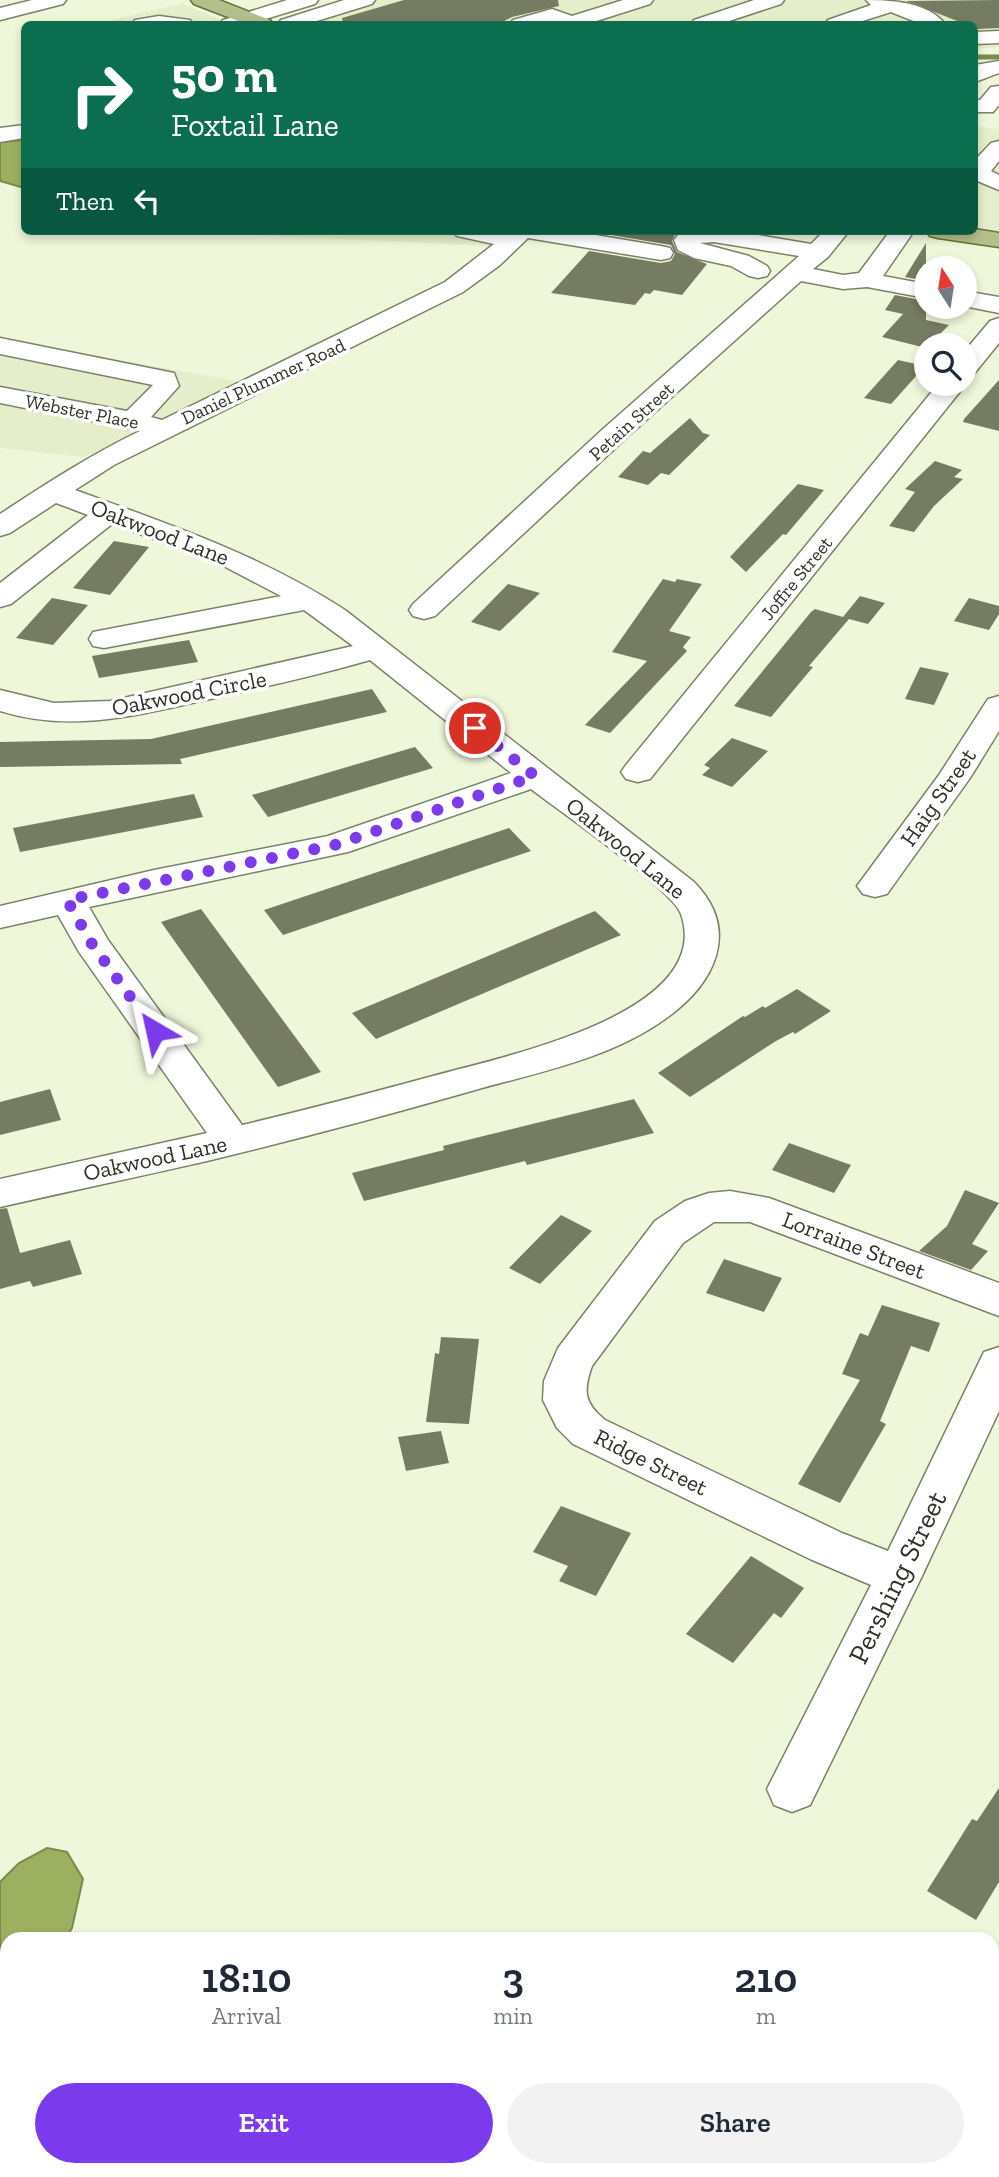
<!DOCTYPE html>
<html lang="en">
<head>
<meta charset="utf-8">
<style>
	:root { --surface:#fff; --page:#f2f2f3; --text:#1f2937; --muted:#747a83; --accent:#7c3aed }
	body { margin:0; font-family:"Zilla Slab",serif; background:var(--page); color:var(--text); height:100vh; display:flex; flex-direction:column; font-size:26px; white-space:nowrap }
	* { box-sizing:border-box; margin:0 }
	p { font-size:23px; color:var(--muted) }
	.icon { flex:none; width:38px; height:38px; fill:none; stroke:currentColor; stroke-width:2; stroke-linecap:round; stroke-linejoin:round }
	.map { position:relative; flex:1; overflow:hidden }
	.panel { position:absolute; left:0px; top:1932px; width:999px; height:245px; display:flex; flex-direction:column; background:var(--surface); border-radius:21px 21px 0 0; box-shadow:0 4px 10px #0003 }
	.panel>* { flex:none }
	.guide { position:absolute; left:21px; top:21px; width:957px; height:214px; border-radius:10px; box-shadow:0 4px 10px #0003; background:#0b6e4f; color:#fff; overflow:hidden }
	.needle { width:46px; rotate:348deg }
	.tools { position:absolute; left:914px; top:256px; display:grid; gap:14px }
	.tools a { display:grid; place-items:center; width:63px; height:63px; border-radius:50%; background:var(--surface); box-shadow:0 4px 10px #0003; font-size:35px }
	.pin { position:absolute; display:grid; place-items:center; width:60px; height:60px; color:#fff; margin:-30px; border:4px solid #fff; border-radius:50%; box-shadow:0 2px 7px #0007 }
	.me { position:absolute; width:77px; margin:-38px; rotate:324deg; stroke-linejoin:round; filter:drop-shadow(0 0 5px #0008) }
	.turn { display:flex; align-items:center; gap:24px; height:147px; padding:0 35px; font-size:32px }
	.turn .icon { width:91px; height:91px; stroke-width:2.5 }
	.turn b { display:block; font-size:49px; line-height:60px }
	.then { display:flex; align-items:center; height:66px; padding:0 35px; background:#0003; gap:14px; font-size:26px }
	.eta { display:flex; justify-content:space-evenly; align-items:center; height:119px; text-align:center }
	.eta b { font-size:42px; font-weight:600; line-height:49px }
	.action { display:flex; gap:14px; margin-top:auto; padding:14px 35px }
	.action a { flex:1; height:80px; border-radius:42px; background:var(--accent); color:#fff; font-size:28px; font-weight:600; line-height:80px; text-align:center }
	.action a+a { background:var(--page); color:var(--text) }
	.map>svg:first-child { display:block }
	.built { fill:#e4eeca }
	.water { fill:#9db060; stroke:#7c8a4f; stroke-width:2 }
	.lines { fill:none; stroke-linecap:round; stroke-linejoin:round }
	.stream { stroke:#7c8a4f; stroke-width:5 }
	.building { fill:#757c62 }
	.minor-casing { stroke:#7b8268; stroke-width:3 }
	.major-casing { stroke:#657235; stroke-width:3 }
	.minor { fill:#fff; fill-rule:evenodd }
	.major { fill:#b4bf8b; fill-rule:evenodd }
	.route { stroke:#7c3aed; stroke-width:12; stroke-dasharray:0 21.6 }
	.labels { text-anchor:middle; stroke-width:7; stroke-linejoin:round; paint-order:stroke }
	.far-street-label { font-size:19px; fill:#2f3227; stroke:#fff }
	.street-label { font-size:23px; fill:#2f3227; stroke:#fff }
	.near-street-label { font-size:28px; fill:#2f3227; stroke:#fff }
</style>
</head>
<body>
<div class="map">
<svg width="999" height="2177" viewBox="0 0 999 2177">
	<rect width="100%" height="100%" fill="#eff7da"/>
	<g class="built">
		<path d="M346 0H999V47L975 49V24H301L286 18Z"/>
		<path d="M182 4 232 24H92Z"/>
		<path d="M975 126 999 129V231L975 227Z"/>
		<path d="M255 231H504L494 246 254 235Z"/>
		<path d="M0 338 241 382 126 442 83 457 0 448Z"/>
	</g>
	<g class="water">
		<path d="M24 140V188L0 181V142Z"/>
		<path d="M47 1848 67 1852 83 1879 72 1928 66 1939H7V2011L0 2020V1882L19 1863Z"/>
	</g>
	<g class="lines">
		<path class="stream" d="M975 57H999"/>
	</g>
	<g class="building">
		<path d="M404 0H558L559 6 512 17 498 24H343L342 18Z"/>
		<path d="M999 0V28L978 29 975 24H965L906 1Z"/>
		<path d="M607 231H656L675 234 672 241 677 252 707 264 682 295 654 290 650 294 645 293 635 305 551 293 589 251 661 263 671 261 675 254 671 245 605 234Z"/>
		<path d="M926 243V281L905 277Z"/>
		<path d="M895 295 926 301V320L949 325 926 348 882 337 903 314 885 310Z"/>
		<path d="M898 360 925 366 891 404 864 398Z"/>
		<path d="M999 380V431L963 422 964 419Z"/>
		<path d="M690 418 703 433 710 435 669 475 661 473 648 485 618 477 643 451 650 453Z"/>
		<path d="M935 461 962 470 954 477 963 479 934 506 914 532 889 526 915 492 905 489Z"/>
		<path d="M798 484 824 490 786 535 783 534 746 572 730 557Z"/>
		<path d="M114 541 149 547 110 595 73 588Z"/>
		<path d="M663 579 675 582 677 579 702 584 669 631 691 637 683 647 687 651 610 733 585 725 647 661 612 652Z"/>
		<path d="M508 584 540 593 500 631 471 622Z"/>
		<path d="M860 596 885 603 868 624 849 619 809 666 813 667 771 717 734 706 811 612 815 609 843 617Z"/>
		<path d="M52 598 88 605 53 645 16 638Z"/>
		<path d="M969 598 999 606V614L989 630 954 621Z"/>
		<path d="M189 640 198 662 99 678 92 656Z"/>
		<path d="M920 667 949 673 934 705 905 699Z"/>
		<path d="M372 689 387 712 180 759 182 764 0 767V742L151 739Z"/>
		<path d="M732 738 768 751 732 787 702 775 710 768 704 765Z"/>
		<path d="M415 747 433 768 268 817 252 795Z"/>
		<path d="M194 794 203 817 20 852 13 828Z"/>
		<path d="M509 828 531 851 283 935 264 910Z"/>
		<path d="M201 909 321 1072 278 1087 161 922Z"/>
		<path d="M595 911 621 935 376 1039 352 1013Z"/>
		<path d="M797 989 831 1011 795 1034 793 1032 776 1041 690 1097 658 1073 743 1016 745 1017 763 1006 765 1008Z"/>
		<path d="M50 1089 61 1120 0 1135V1102Z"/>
		<path d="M634 1099 654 1133 527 1165 525 1161 364 1201 352 1173 444 1150 443 1146Z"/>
		<path d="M789 1143 851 1165 834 1193 772 1170Z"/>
		<path d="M965 1190 999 1203 972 1244 988 1251 971 1270 919 1251 947 1226Z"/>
		<path d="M7 1208 20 1253 70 1240 82 1274 33 1287 30 1281 0 1289V1209Z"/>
		<path d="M561 1215 592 1231 540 1284 509 1268Z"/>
		<path d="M724 1259 782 1278 764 1312 706 1293Z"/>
		<path d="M882 1305 940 1323 929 1352 911 1346 880 1421 886 1424 840 1503 798 1484 860 1380 842 1374 860 1333 868 1336Z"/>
		<path d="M441 1337 479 1339 469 1424 426 1422 435 1353 439 1354Z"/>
		<path d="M441 1431 449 1463 406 1471 398 1437Z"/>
		<path d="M561 1506 631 1533 596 1596 559 1581 568 1566 533 1552Z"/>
		<path d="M751 1556 804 1588 781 1618 774 1613 733 1663 686 1634Z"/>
		<path d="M999 1788V1882L976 1920 927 1891 972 1819 977 1821Z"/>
	</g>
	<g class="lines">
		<g class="minor-casing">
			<g id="minor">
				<path d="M32 0H66L63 4 0 20V8Z"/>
				<path d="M287 0H318L315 4 249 24H220L223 20Z"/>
				<path d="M344 0H375L372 4 307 24H278L281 20Z"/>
				<path d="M623 0H653L650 4 587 24H557L551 22 541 24H510L513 20 552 9 572 16Z"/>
				<path d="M754 0H784L781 4 720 24H691L694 20Z"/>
				<path d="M866 0C891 0 928 2 945 24H921L891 12 853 24H825L828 20 871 5Z"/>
				<path d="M159 16 190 20 193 24H132L135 20Z"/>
				<path d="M999 31V43L975 44V32Z"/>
				<path d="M999 61V73L975 82V65Z"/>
				<path d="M999 86V105L993 112H975V100H980L991 87Z"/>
				<path d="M24 125V138L0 142V128Z"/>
				<path d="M999 141V161L991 171 999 175V190L975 180V160L991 143Z"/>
				<path d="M453 231H572L661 246 670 248 673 253 670 258 661 260 528 238 500 265 463 292 114 465 75 490C171 525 258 554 345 610L694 882C742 931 714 985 665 1019 608 1060 534 1073 468 1092 381 1117 294 1140 207 1161 138 1177 69 1191 0 1207V1179L207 1133 79 952 58 915 0 928V906L154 870 328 836 511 773 370 660C319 675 267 686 215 698 142 714 73 734 0 711V690L54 703 110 701 353 646 304 610 104 648 93 646 89 639 93 632 281 596 214 561 112 524 11 604 0 607V583L88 515 56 503 10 533 0 536V514C46 484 90 455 140 431L0 403V387L127 411 153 385 0 354V338L174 373 179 386 151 417 162 420 445 282 494 244 457 236ZM531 789C557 809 673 890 681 914 716 1015 496 1058 433 1076 370 1093 306 1110 242 1125L108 940 89 907 348 852Z"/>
				<path d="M687 231H734L811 244 824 231H849L828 257 813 269 843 275 859 273 890 231H914L883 276 926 284V298L867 287 843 289 801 281 623 441 435 616 424 619 413 616 409 610 413 604 603 429 799 256 714 242 700 243 749 256 767 266 770 271 767 276 758 278 749 276 731 266 694 258 678 250 674 240 678 235Z"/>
				<path d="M964 291 999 297V313L964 306Z"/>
				<path d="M999 318V343L973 375 964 377V352L990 321Z"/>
				<path d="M964 380 966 383 962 389 650 779 638 782 626 779 621 772 626 765 939 383H964Z"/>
				<path d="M999 696V731L970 778 887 894 875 897 863 894 857 886 863 878 939 775 988 699Z"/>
				<path d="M730 1191 769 1198 999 1283V1316L750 1222H714L683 1243 592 1366C583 1391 584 1403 605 1420L842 1533 888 1551 984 1352 999 1347V1411L922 1576 810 1805 792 1812 774 1805 767 1789 871 1585 810 1559 573 1444 557 1428 543 1400 544 1381 558 1348 655 1221 685 1201 709 1193Z"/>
				<path d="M12 2170H70L72 2177H14Z"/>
			</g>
		</g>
		<g class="major-casing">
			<g id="major">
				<path d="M191 0H219L270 20 273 24H246L194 4Z"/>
				<path d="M975 229 999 233V247L938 238 930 236 926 231Z"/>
			</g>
		</g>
		<use href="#minor" class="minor"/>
		<use href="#major" class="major"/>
	</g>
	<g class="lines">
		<path class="route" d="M155 1031 92 944 67 900 335 845 535 776 475 728"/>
	</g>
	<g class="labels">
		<g class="far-street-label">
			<text transform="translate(263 381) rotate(-25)" y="7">Daniel Plummer Road</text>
			<text transform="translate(82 411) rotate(11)" y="7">Webster Place</text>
			<text transform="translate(631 421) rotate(-42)" y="7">Petain Street</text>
			<text transform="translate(796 578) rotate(-51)" y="7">Joffre Street</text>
		</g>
		<g class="street-label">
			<text transform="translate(160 532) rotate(21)" y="8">Oakwood Lane</text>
			<text transform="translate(189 693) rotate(-11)" y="8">Oakwood Circle</text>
			<text transform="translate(938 797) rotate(-55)" y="8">Haig Street</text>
			<text transform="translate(626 848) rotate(39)" y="8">Oakwood Lane</text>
			<text transform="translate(155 1158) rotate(-12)" y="8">Oakwood Lane</text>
			<text transform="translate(854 1245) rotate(21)" y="8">Lorraine Street</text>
			<text transform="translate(651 1462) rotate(26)" y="8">Ridge Street</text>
		</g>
		<g class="near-street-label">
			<text transform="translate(897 1577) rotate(-64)" y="10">Pershing Street</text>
		</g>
	</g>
</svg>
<div class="tools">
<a><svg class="needle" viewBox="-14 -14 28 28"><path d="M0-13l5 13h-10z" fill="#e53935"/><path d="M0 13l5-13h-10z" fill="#747a83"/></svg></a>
<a><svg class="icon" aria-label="search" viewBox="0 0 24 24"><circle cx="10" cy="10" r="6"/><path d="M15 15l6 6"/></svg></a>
</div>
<div class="pin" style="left:475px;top:728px;background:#d93025"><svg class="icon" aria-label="arrive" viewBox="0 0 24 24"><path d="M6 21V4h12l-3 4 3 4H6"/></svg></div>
<svg class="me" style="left:155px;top:1031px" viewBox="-20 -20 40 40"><path d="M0-17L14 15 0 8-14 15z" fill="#7c3aed" stroke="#fff" stroke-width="4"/></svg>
<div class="guide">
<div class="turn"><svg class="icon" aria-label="right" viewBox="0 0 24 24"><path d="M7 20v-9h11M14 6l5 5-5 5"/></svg><div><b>50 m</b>Foxtail Lane</div></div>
<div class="then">Then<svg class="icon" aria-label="left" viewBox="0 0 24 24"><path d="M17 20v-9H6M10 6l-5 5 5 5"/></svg></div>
</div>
<section class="panel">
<div class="eta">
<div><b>18:10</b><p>Arrival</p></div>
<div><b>3</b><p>min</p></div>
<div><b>210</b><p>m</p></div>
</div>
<div class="action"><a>Exit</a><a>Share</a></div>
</section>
</div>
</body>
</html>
